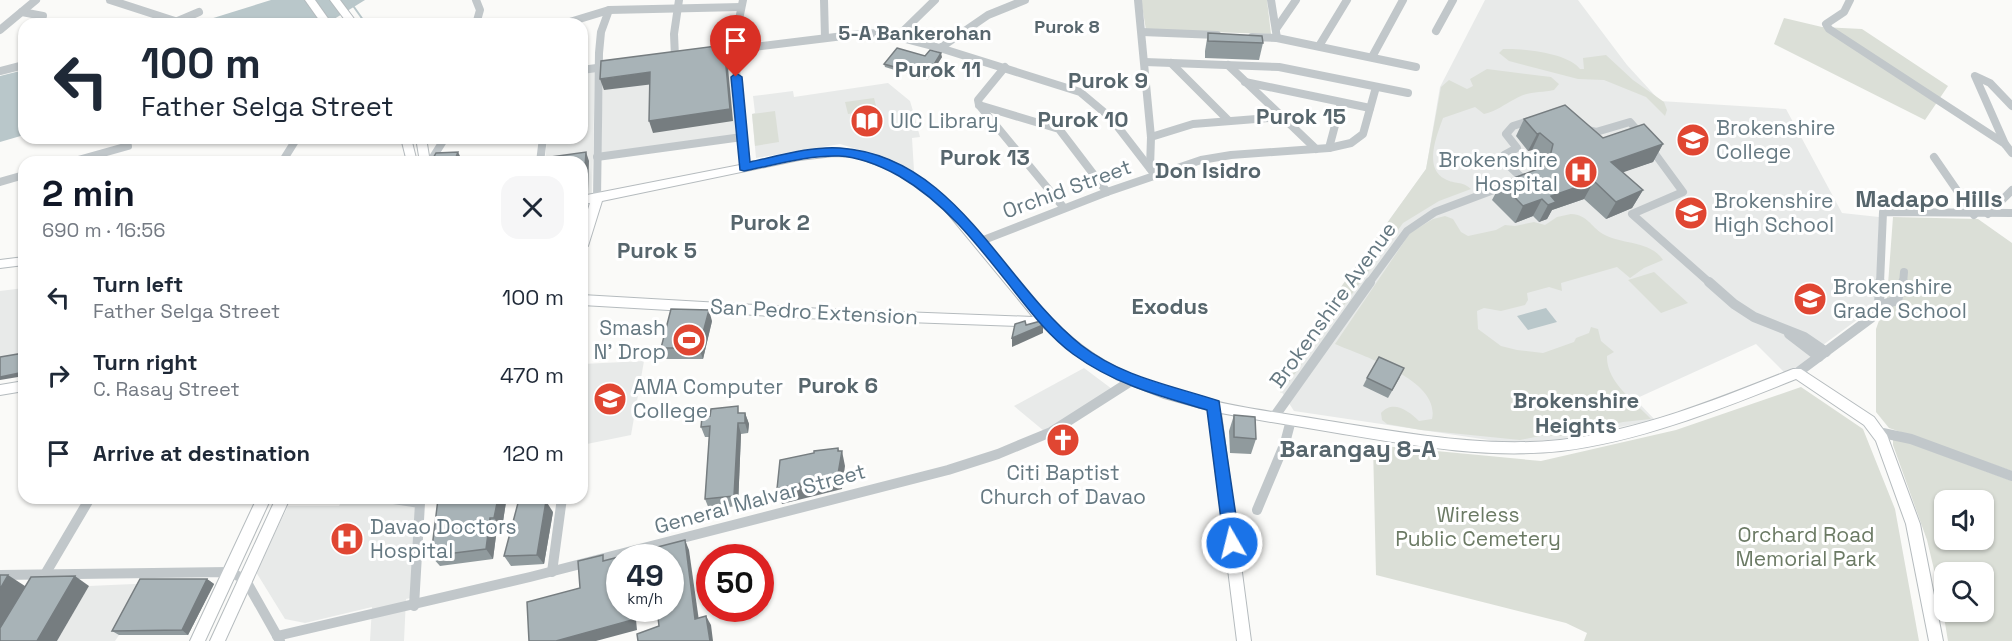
<!DOCTYPE html>
<html lang="en">
<head>
<meta charset="utf-8">
<style>
	:root { --surface:#fff; --page:#f6f6f7; --text:#1f2937; --muted:#747a83; --accent:#111827 }
	body { margin:0; font-family:"Space Grotesk",sans-serif; background:var(--page); color:var(--text); height:100vh; display:flex; flex-direction:column; font-size:22px; white-space:nowrap }
	* { box-sizing:border-box; margin:0 }
	p { font-size:20px; color:var(--muted) }
	.icon { flex:none; width:33px; height:33px; fill:none; stroke:currentColor; stroke-width:2; stroke-linecap:round; stroke-linejoin:round }
	.map { position:relative; flex:1; overflow:hidden }
	.drawer { position:absolute; left:18px; top:156px; width:570px; height:348px; display:flex; flex-direction:column; background:var(--surface); border-radius:18px; box-shadow:0 2px 4px #0004 }
	.drawer>* { flex:none }
	.banner { position:absolute; left:18px; top:18px; width:570px; height:126px; border-radius:18px; box-shadow:0 2px 4px #0004; background:#fff; color:var(--text); overflow:hidden }
	.controls { position:absolute; left:1934px; top:490px; display:grid; gap:12px }
	.controls a { display:grid; place-items:center; width:60px; height:60px; border-radius:12px; background:var(--surface); box-shadow:0 2px 4px #0004; font-size:30px }
	.speed { position:absolute; left:606px; top:544px; display:flex; gap:12px; font-size:30px; font-weight:700; text-align:center }
	.speed>* { display:grid; place-content:center; width:78px; height:78px; border-radius:50%; background:var(--surface); box-shadow:0 2px 4px #0004; line-height:1 }
	.speed small { font-size:15px; font-weight:400 }
	.speed .limit { border:9px solid #d22; background:#fff; color:#111 }
	.pin { position:absolute; display:grid; place-items:center; width:51px; height:51px; color:#fff; margin:-62px -26px; border-radius:50% 50% 50% 0; rotate:-45deg; box-shadow:0 0 6px #0007 }
	.pin .icon { rotate:45deg }
	.me { position:absolute; width:66px; margin:-33px; rotate:352deg; stroke-linejoin:round; filter:drop-shadow(0 0 4px #0008) }
	.turn { display:flex; align-items:center; gap:21px; height:126px; padding:0 24px; font-size:27px }
	.turn .icon { width:78px; height:78px; stroke-width:2.5 }
	.turn b { display:block; font-size:42px; line-height:51px }
	.round { display:grid; place-items:center; flex:none; width:63px; height:63px; border-radius:18px; background:var(--page) }
	.overview { display:flex; align-items:center; justify-content:space-between; height:102px; padding:0 24px }
	h1 { font-size:36px; font-weight:700; line-height:45px; color:var(--accent) }
	ul { padding:0; list-style:none }
	li { display:flex; align-items:center; gap:18px; height:78px; padding:0 24px }
	li div { flex:1 }
	li b { display:block; font-size:22px }
	li em { font-style:normal }
	.map>svg:first-child { display:block }
	.built { fill:#e8eae9 }
	.green { fill:#dbdfd7; fill-rule:evenodd }
	.water { fill:#b9c7ca }
	.lines { fill:none; stroke-linecap:round; stroke-linejoin:round }
	.stream { stroke:#b9c7ca; stroke-width:2 }
	.major-casing { stroke:#b5bbbe; stroke-width:2 }
	.minor-far1 { stroke:#c1c7ca; stroke-width:8 }
	.minor { stroke:#c1c7ca; stroke-width:10 }
	.major { fill:#fff; fill-rule:evenodd }
	.wall { fill:#909a9d }
	.shaded-wall { fill:#767d80 }
	.building { fill:#a8b3b7; stroke:#767d80; stroke-width:1.5 }
	.route { fill:#1a73e8; stroke:#114b97; stroke-width:1.5 }
	.labels { text-anchor:middle; stroke-width:6; stroke-linejoin:round; paint-order:stroke }
	.far-neighbourhood-label { font-size:18px; font-weight:bold; fill:#57666d; stroke:#fff }
	.far-quarter-label { font-size:20px; font-weight:bold; fill:#57666d; stroke:#fff }
	.poi-label { font-size:21px; fill:#667982; stroke:#fff; text-anchor:start }
	.street-label { font-size:21px; fill:#667982; stroke:#fff }
	.park-label { font-size:21px; fill:#6b7a64; stroke:#fff }
	.neighbourhood-label { font-size:22px; font-weight:bold; fill:#57666d; stroke:#fff }
	.quarter-label { font-size:24px; font-weight:bold; fill:#57666d; stroke:#fff }
</style>
</head>
<body>
<div class="map">
<svg width="2012" height="641" viewBox="0 0 2012 641">
	<rect width="100%" height="100%" fill="#fafaf8"/>
	<g class="built">
		<path d="M1485 0H1578L1627 65 1660 101 1786 109 1842 213 1879 217 1876 296 1873 308 1823 345 1812 360 1785 373 1756 344 1635 399 1655 420 1560 439 1509 443 1294 411 1274 380 1426 169 1440 87Z"/>
		<path d="M732 53 738 136 601 154 603 70Z"/>
		<path d="M595 71 592 195 582 197V162H545L547 138H582V73Z"/>
		<path d="M888 83 910 101 913 111 920 137 912 138 914 171 883 157 840 144 756 158 752 114 755 113 753 96 793 91 794 97Z"/>
		<path d="M24 288V355L0 359V291Z"/>
		<path d="M644 361 631 435 582 445V364Z"/>
		<path d="M1084 368 1112 389 1044 431 1014 406Z"/>
		<path d="M343 498H417L424 501 419 596 406 599 404 641H370L372 607 305 623 285 619 256 572 288 506H339Z"/>
		<path d="M156 583 214 584 188 635H119L115 641H57L89 586Z"/>
	</g>
	<g class="green">
		<path d="M1141 0H1267L1271 34 1146 30Z"/>
		<path d="M1784 18 1822 27 1862 29 1948 86 1925 120 1774 44Z"/>
		<path d="M1503 49C1521 48 1569 53 1580 69H1584L1583 58 1606 55 1633 80 1664 102 1667 110 1665 116 1646 97 1604 80 1578 79 1509 61 1499 53Z"/>
		<path d="M1487 69 1551 77 1559 84 1554 90C1541 93 1527 91 1515 99 1503 105 1497 111 1484 114L1475 107 1443 118C1437 135 1423 168 1445 179 1456 185 1461 180 1471 189L1439 201 1403 223 1281 393 1274 380 1426 169 1441 87 1449 80 1467 89 1473 86 1470 79Z"/>
		<path d="M874 98 877 110 848 114 845 102Z"/>
		<path d="M775 111 779 142 755 146 752 114Z"/>
		<path d="M1571 214C1588 215 1590 226 1603 234 1622 245 1650 240 1663 260L1644 268 1630 278 1617 267 1561 283 1562 291 1549 287 1527 293 1528 300 1525 305 1501 311 1484 308 1477 311 1478 329 1501 346 1517 350 1543 353 1574 342 1576 338 1589 333 1591 327 1598 329 1601 341 1614 352 1607 356C1606 382 1635 402 1651 419L1623 422 1562 436H1540L1520 440 1421 430 1387 424 1382 420 1381 413C1393 399 1409 411 1419 421L1432 419C1441 380 1362 356 1335 344L1410 233 1433 219 1445 216 1453 219 1461 232 1468 236 1496 230 1505 225 1515 226 1534 222 1545 225 1557 217Z"/>
		<path d="M1893 217 1978 219 2012 243V471L1889 428 1876 412V329L1887 298Z"/>
		<path d="M1654 272 1688 303 1661 313 1628 280Z"/>
		<path d="M1801 387 1863 429 1895 509 1919 641H1584L1587 633 1566 623 1376 575 1373 445 1541 461 1676 430Z"/>
		<path d="M1893 439H1899L2012 481V641H1948L1941 599 1927 540 1893 445ZM1944 501H1983V540H1944ZM1944 573H1983V612H1944Z"/>
	</g>
	<g class="water">
		<path d="M271 0H365L326 24H194Z"/>
		<path d="M24 70V135L0 142V76Z"/>
		<path d="M1546 308 1557 322 1528 330 1517 316Z"/>
	</g>
	<g class="lines">
		<path class="stream" d="M349 0 366 24"/>
		<g class="major-casing">
			<g id="major">
				<path d="M305 0H315L332 24H322Z"/>
				<path d="M330 0H340L358 24H348Z"/>
				<path d="M401 138H411L417 162H407Z"/>
				<path d="M416 138H426L430 162H420Z"/>
				<path d="M822 149C950 143 996 283 1084 347 1155 399 1245 407 1329 421 1406 433 1483 448 1560 440 1641 430 1718 399 1793 369H1801L1874 417 1887 435 1920 524 1943 641H1929L1906 524 1876 441 1864 425 1796 379C1721 409 1642 441 1561 451 1488 459 1415 446 1343 434 1302 427 1262 421 1221 413L1251 641H1237L1208 410 1164 398 1116 379 1076 355 1043 327 824 319 582 305V295L824 309 1033 317 944 209 918 187 888 169 856 157 834 156 799 160 602 201 588 246 582 250V228L590 203 582 204V196Z"/>
				<path d="M24 257V265L0 268V260Z"/>
				<path d="M24 381V391L0 395V385Z"/>
				<path d="M257 498H271L205 641H190Z"/>
				<path d="M276 498H290L225 641H210Z"/>
			</g>
		</g>
		<g class="minor-far1">
			<path d="M110 0 178 22"/>
			<path d="M476 0 480 10 476 24"/>
			<path d="M743 0 734 44 744 167"/>
			<path d="M824 0 825 38"/>
			<path d="M1138 0 1151 137 1150 168"/>
			<path d="M1271 0 1277 38"/>
			<path d="M1850 0 1844 12 1826 24 1829 29 2005 144 2012 153"/>
			<path d="M22 12 43 16 38 21 46 24"/>
			<path d="M173 23 199 12"/>
			<path d="M563 24 609 10 741 7"/>
			<path d="M1276 29 1296 0"/>
			<path d="M0 30 36 0"/>
			<path d="M1436 31 1453 0"/>
			<path d="M1142 32 1217 35"/>
			<path d="M897 37 935 0"/>
			<path d="M1252 37 1277 38 1416 67"/>
			<path d="M1319 46 1347 0"/>
			<path d="M940 48 988 15 1025 0"/>
			<path d="M713 52 868 33 886 34 940 48 1080 92 1111 118 1155 175"/>
			<path d="M675 57 674 34 679 0"/>
			<path d="M1372 57 1403 0"/>
			<path d="M1145 62 1279 67 1408 93"/>
			<path d="M1171 63 1228 120"/>
			<path d="M1228 65 1316 149"/>
			<path d="M1005 67 978 100 979 105 1064 208"/>
			<path d="M582 70 611 66"/>
			<path d="M0 71 24 65"/>
			<path d="M1245 82 1370 108"/>
			<path d="M979 105 1059 129 1107 192"/>
			<path d="M1584 129 1596 132 1630 122 1642 136"/>
			<path d="M1151 137 1193 124 1281 117"/>
			<path d="M2005 144 1975 76 1990 83 2012 106"/>
			<path d="M1650 147 1683 192 1632 214 1710 283"/>
			<path d="M1329 148 1341 103"/>
			<path d="M597 157 742 137"/>
			<path d="M1934 157 1974 215"/>
			<path d="M71 162 128 146"/>
			<path d="M282 162 297 138"/>
			<path d="M430 162 445 138"/>
			<path d="M540 162 543 138"/>
			<path d="M0 182 24 175"/>
			<path d="M597 198 599 53 601 32 609 10"/>
			<path d="M1988 214 2012 190"/>
			<path d="M981 241 1107 192 1201 160 1231 155 1329 148 1351 143 1363 134 1376 87"/>
			<path d="M1369 283 1407 231 1435 212 1523 179 1503 160 1504 155 1517 148 1506 134 1513 126 1532 120"/>
			<path d="M1880 283 1883 212 2012 213"/>
			<path d="M1903 283 1904 272"/>
		</g>
		<g class="minor">
			<path d="M1709 282 1734 304 1754 317 1804 337 1826 352"/>
			<path d="M1879 306 1897 300 1903 282"/>
			<path d="M1789 334 1819 357"/>
			<path d="M1797 373 1871 318 1879 306 1880 282"/>
			<path d="M1274 417 1370 282"/>
			<path d="M1878 432 1911 439 2012 476"/>
			<path d="M387 498 420 503 414 606"/>
			<path d="M1257 510 1285 443 1291 420"/>
			<path d="M552 572 562 498"/>
			<path d="M0 575 229 572 245 579 280 641"/>
			<path d="M44 576 90 498"/>
			<path d="M277 636 530 577 948 470 998 454 1051 432 1131 381"/>
		</g>
		<use href="#major" class="major"/>
	</g>
	<g class="wall">
		<path d="M1208 33 1263 43 1259 60 1205 58V51Z"/>
		<path d="M925 56 942 57 927 80 885 67 884 64Z"/>
		<path d="M1524 119 1603 138 1663 144 1653 162 1622 172 1643 190 1632 208 1606 219 1584 199 1552 210 1547 219 1539 222 1533 216 1515 223 1492 200 1501 183 1542 167 1544 161 1532 150 1528 151 1516 136Z"/>
		<path d="M712 321 703 359H666L661 348Z"/>
		<path d="M1400 377 1388 398 1363 386 1367 378Z"/>
		<path d="M745 413 749 424 748 433 741 434 738 506 709 509 705 499 709 437H705L701 427 710 416Z"/>
		<path d="M1234 415 1256 439 1251 454 1230 453 1229 431Z"/>
		<path d="M158 498H255L254 500 161 501Z"/>
		<path d="M506 502 502 528H497L493 559 440 566 431 556Z"/>
		<path d="M553 512 544 564 511 566 504 556Z"/>
		<path d="M207 579 214 584 188 635H119L112 631Z"/>
	</g>
	<g class="shaded-wall">
		<path d="M724 45 727 57 733 121 653 133 649 121Z"/>
		<path d="M941 53 942 57 927 80V76Z"/>
		<path d="M650 72 654 84 604 90 600 79Z"/>
		<path d="M1540 133 1532 150 1528 151 1537 134Z"/>
		<path d="M1663 144 1653 162 1601 180 1611 162Z"/>
		<path d="M458 152 463 162H454Z"/>
		<path d="M586 152 589 161 588 192 582 193V184Z"/>
		<path d="M1594 181 1584 199 1552 210 1547 219 1539 222 1548 205 1551 196Z"/>
		<path d="M1643 190 1632 208 1606 219 1616 202Z"/>
		<path d="M1542 199 1533 216 1515 223 1523 206Z"/>
		<path d="M709 310 712 321 703 359 699 348Z"/>
		<path d="M1043 325V333L1012 347V338Z"/>
		<path d="M24 372V376L0 380V377Z"/>
		<path d="M745 413 749 424 748 433 745 423Z"/>
		<path d="M738 423 741 434 738 506 734 496Z"/>
		<path d="M838 448 841 457 842 451 845 466 842 489 782 504 777 489 838 451Z"/>
		<path d="M496 498H504L506 502 502 528 494 518Z"/>
		<path d="M546 501 553 512 544 564 537 555Z"/>
		<path d="M490 518 497 528 493 559 486 549Z"/>
		<path d="M685 540 689 550 700 628 695 619Z"/>
		<path d="M8 575 28 588 0 635V589Z"/>
		<path d="M75 576 89 586 57 641H37Z"/>
		<path d="M207 579 214 584 188 635 182 630Z"/>
		<path d="M631 609H635L637 630 596 641H556Z"/>
		<path d="M706 616 711 625 713 641H710Z"/>
	</g>
	<g class="building">
		<path d="M1208 33 1262 36 1263 43 1208 41Z"/>
		<path d="M724 45 730 109 649 121 650 72 600 79 601 61Z"/>
		<path d="M897 48 925 56 930 50 941 53 927 76 884 64Z"/>
		<path d="M1565 105 1603 138 1644 124 1663 144 1611 162 1643 190 1616 202 1594 181 1551 196 1556 202 1548 205 1542 199 1523 206 1501 183 1548 165 1553 144 1540 133 1537 134 1524 119Z"/>
		<path d="M458 152 454 162H431L436 153Z"/>
		<path d="M586 152 584 183 582 184V162H544V158Z"/>
		<path d="M671 309 709 310 699 348H661Z"/>
		<path d="M1025 321 1026 325 1041 321 1043 325 1012 338 1015 324Z"/>
		<path d="M24 353V372L0 377V357Z"/>
		<path d="M1379 357 1404 368 1392 390 1367 378Z"/>
		<path d="M738 406V413H745V423H738L734 496 705 499 710 426 701 427 702 417 710 416 711 409Z"/>
		<path d="M1234 415 1255 417 1256 439 1234 437Z"/>
		<path d="M838 448V451H842L838 474 777 489 780 460 814 453V451Z"/>
		<path d="M445 498H498L494 518H490L486 549 431 556 438 499H445Z"/>
		<path d="M546 501 537 555 504 556 518 503Z"/>
		<path d="M685 540 695 619 706 616 710 641H638L637 634 659 626 657 609H670V558H620V609H631L632 620 556 641H529L527 602 580 588 578 561 603 555V561Z"/>
		<path d="M0 575H8L0 589Z"/>
		<path d="M75 576 37 641H0V628L31 577Z"/>
		<path d="M140 579H207L182 630 112 631Z"/>
	</g>
	<path class="route" d="M736 73 742 77 750 162C778 156 811 146 840 148 956 156 1001 281 1081 345 1122 377 1170 385 1219 401L1240 543 1238 548 1232 550 1227 548 1224 543 1207 410C1159 396 1114 384 1073 354 1050 337 1032 314 1014 291 980 248 947 204 899 176 881 166 860 157 839 156 808 155 775 165 744 171L740 170 731 77Z"/>
	<defs>
		<g id="library-disc" transform="scale(1.725)"><circle r="9.5" fill="#e04632" stroke="#fff"/><path d="M-6-4Q-3-5.5-.7-3.5V5Q-3 3-6 4ZM6-4Q3-5.5 .7-3.5V5Q3 3 6 4Z" fill="#fff"/></g>
		<g id="university-disc" transform="scale(1.725)"><circle r="9.5" fill="#e04632" stroke="#fff"/><path d="M0-5L7-2L0 1L-7-2ZM-4 1L0 2.5L4 1V4Q0 6-4 4Z" fill="#fff"/></g>
		<g id="hospital-disc" transform="scale(1.725)"><circle r="9.5" fill="#e04632" stroke="#fff"/><path d="M-5-5h3v3.5h4V-5h3V5h-3V1.5h-4V5h-3Z" fill="#fff"/></g>
		<g id="school-disc" transform="scale(1.725)"><circle r="9.5" fill="#e04632" stroke="#fff"/><path d="M0-5L7-2L0 1L-7-2ZM-4 1L0 2.5L4 1V4Q0 6-4 4Z" fill="#fff"/></g>
		<g id="stadium-disc" transform="scale(1.725)"><circle r="9.5" fill="#e04632" stroke="#fff"/><path d="M0-5a6.5 5 0 1 0 0 10a6.5 5 0 1 0 0-10ZM-3.5-1.8h7v3.6h-7Z" fill="#fff"/></g>
		<g id="church-disc" transform="scale(1.725)"><circle r="9.5" fill="#e04632" stroke="#fff"/><path d="M-1.2-6h2.4v3.5h3.3v2.4h-3.3V6h-2.4V-.1h-3.3v-2.4h3.3Z" fill="#fff"/></g>
	</defs>
	<g fill-rule="evenodd">
		<use href="#library-disc" x="867" y="121"/>
		<use href="#university-disc" x="1693" y="140"/>
		<use href="#hospital-disc" x="1581" y="172"/>
		<use href="#school-disc" x="1691" y="213"/>
		<use href="#school-disc" x="1810" y="299"/>
		<use href="#stadium-disc" x="689" y="340"/>
		<use href="#university-disc" x="610" y="399"/>
		<use href="#church-disc" x="1063" y="440"/>
		<use href="#hospital-disc" x="347" y="539"/>
	</g>
	<g class="labels">
		<g class="far-neighbourhood-label">
			<text x="1067" y="33">Purok 8</text>
		</g>
		<g class="far-quarter-label">
			<text x="915" y="40">5-A Bankerohan</text>
		</g>
		<g class="poi-label">
			<text x="890" y="128">UIC Library</text>
			<text x="1716" y="135">Brokenshire<tspan x="1716" dy="24">College</tspan></text>
			<text x="1558" y="167" text-anchor="end">Brokenshire<tspan x="1558" dy="24">Hospital</tspan></text>
			<text x="1714" y="208">Brokenshire<tspan x="1714" dy="24">High School</tspan></text>
			<text x="1833" y="294">Brokenshire<tspan x="1833" dy="24">Grade School</tspan></text>
			<text x="666" y="335" text-anchor="end">Smash<tspan x="666" dy="24">N' Drop</tspan></text>
			<text x="633" y="394">AMA Computer<tspan x="633" dy="24">College</tspan></text>
			<text x="1063" y="480" text-anchor="middle">Citi Baptist<tspan x="1063" dy="24">Church of Davao</tspan></text>
			<text x="370" y="534">Davao Doctors<tspan x="370" dy="24">Hospital</tspan></text>
		</g>
		<g class="street-label">
			<text transform="translate(1067 189) rotate(-20)" y="7">Orchid Street</text>
			<text transform="translate(1333 305) rotate(-54)" y="7">Brokenshire Avenue</text>
			<text transform="translate(814 312) rotate(3)" y="7">San Pedro Extension</text>
			<text transform="translate(760 499) rotate(-15)" y="7">General Malvar Street</text>
		</g>
		<g class="park-label">
			<text x="1478" y="522">Wireless<tspan x="1478" dy="24">Public Cemetery</tspan></text>
			<text x="1806" y="542">Orchard Road<tspan x="1806" dy="24">Memorial Park</tspan></text>
		</g>
		<g class="neighbourhood-label">
			<text x="938" y="77">Purok 11</text>
			<text x="1108" y="88">Purok 9</text>
			<text x="1301" y="124">Purok 15</text>
			<text x="1083" y="127">Purok 10</text>
			<text x="985" y="165">Purok 13</text>
			<text x="1208" y="178">Don Isidro</text>
			<text x="770" y="230">Purok 2</text>
			<text x="657" y="258">Purok 5</text>
			<text x="1170" y="314">Exodus</text>
			<text x="838" y="393">Purok 6</text>
			<text x="1576" y="408">Brokenshire<tspan x="1576" dy="25">Heights</tspan></text>
		</g>
		<g class="quarter-label">
			<text x="1929" y="207">Madapo Hills</text>
			<text x="1358" y="457">Barangay 8-A</text>
		</g>
	</g>
</svg>
<div class="controls">
<a><svg class="icon" aria-label="sound" viewBox="0 0 24 24"><path d="M4 9h4l5-4v14l-5-4H4zM17 9q2 3 0 6"/></svg></a>
<a><svg class="icon" aria-label="search" viewBox="0 0 24 24"><circle cx="10" cy="10" r="6"/><path d="M15 15l6 6"/></svg></a>
</div>
<div class="speed"><div>49<small>km/h</small></div><div class="limit">50</div></div>
<div class="pin" style="left:736px;top:77px;background:#d93025"><svg class="icon" aria-label="arrive" viewBox="0 0 24 24"><path d="M6 21V4h12l-3 4 3 4H6"/></svg></div>
<svg class="me" style="left:1232px;top:543px" viewBox="-20 -20 40 40"><circle r="17" fill="#1a73e8" stroke="#fff" stroke-width="3"/><path d="M0-11L8 9 0 5-8 9z" fill="#fff"/></svg>
<div class="banner">
<div class="turn"><svg class="icon" aria-label="left" viewBox="0 0 24 24"><path d="M17 20v-9H6M10 6l-5 5 5 5"/></svg><div><b>100 m</b>Father Selga Street</div></div>
</div>
<section class="drawer">
<div class="overview"><div><h1>2 min</h1><p>690 m · 16:56</p></div><a class="round"><svg class="icon" aria-label="close" viewBox="0 0 24 24"><path d="M6 6l12 12M18 6L6 18"/></svg></a></div>
<ul>
<li><svg class="icon" aria-label="left" viewBox="0 0 24 24"><path d="M17 20v-9H6M10 6l-5 5 5 5"/></svg><div><b>Turn left</b><p>Father Selga Street</p></div><em>100 m</em></li>
<li><svg class="icon" aria-label="right" viewBox="0 0 24 24"><path d="M7 20v-9h11M14 6l5 5-5 5"/></svg><div><b>Turn right</b><p>C. Rasay Street</p></div><em>470 m</em></li>
<li><svg class="icon" aria-label="arrive" viewBox="0 0 24 24"><path d="M6 21V4h12l-3 4 3 4H6"/></svg><div><b>Arrive at destination</b></div><em>120 m</em></li>
</ul>
</section>
</div>
</body>
</html>
